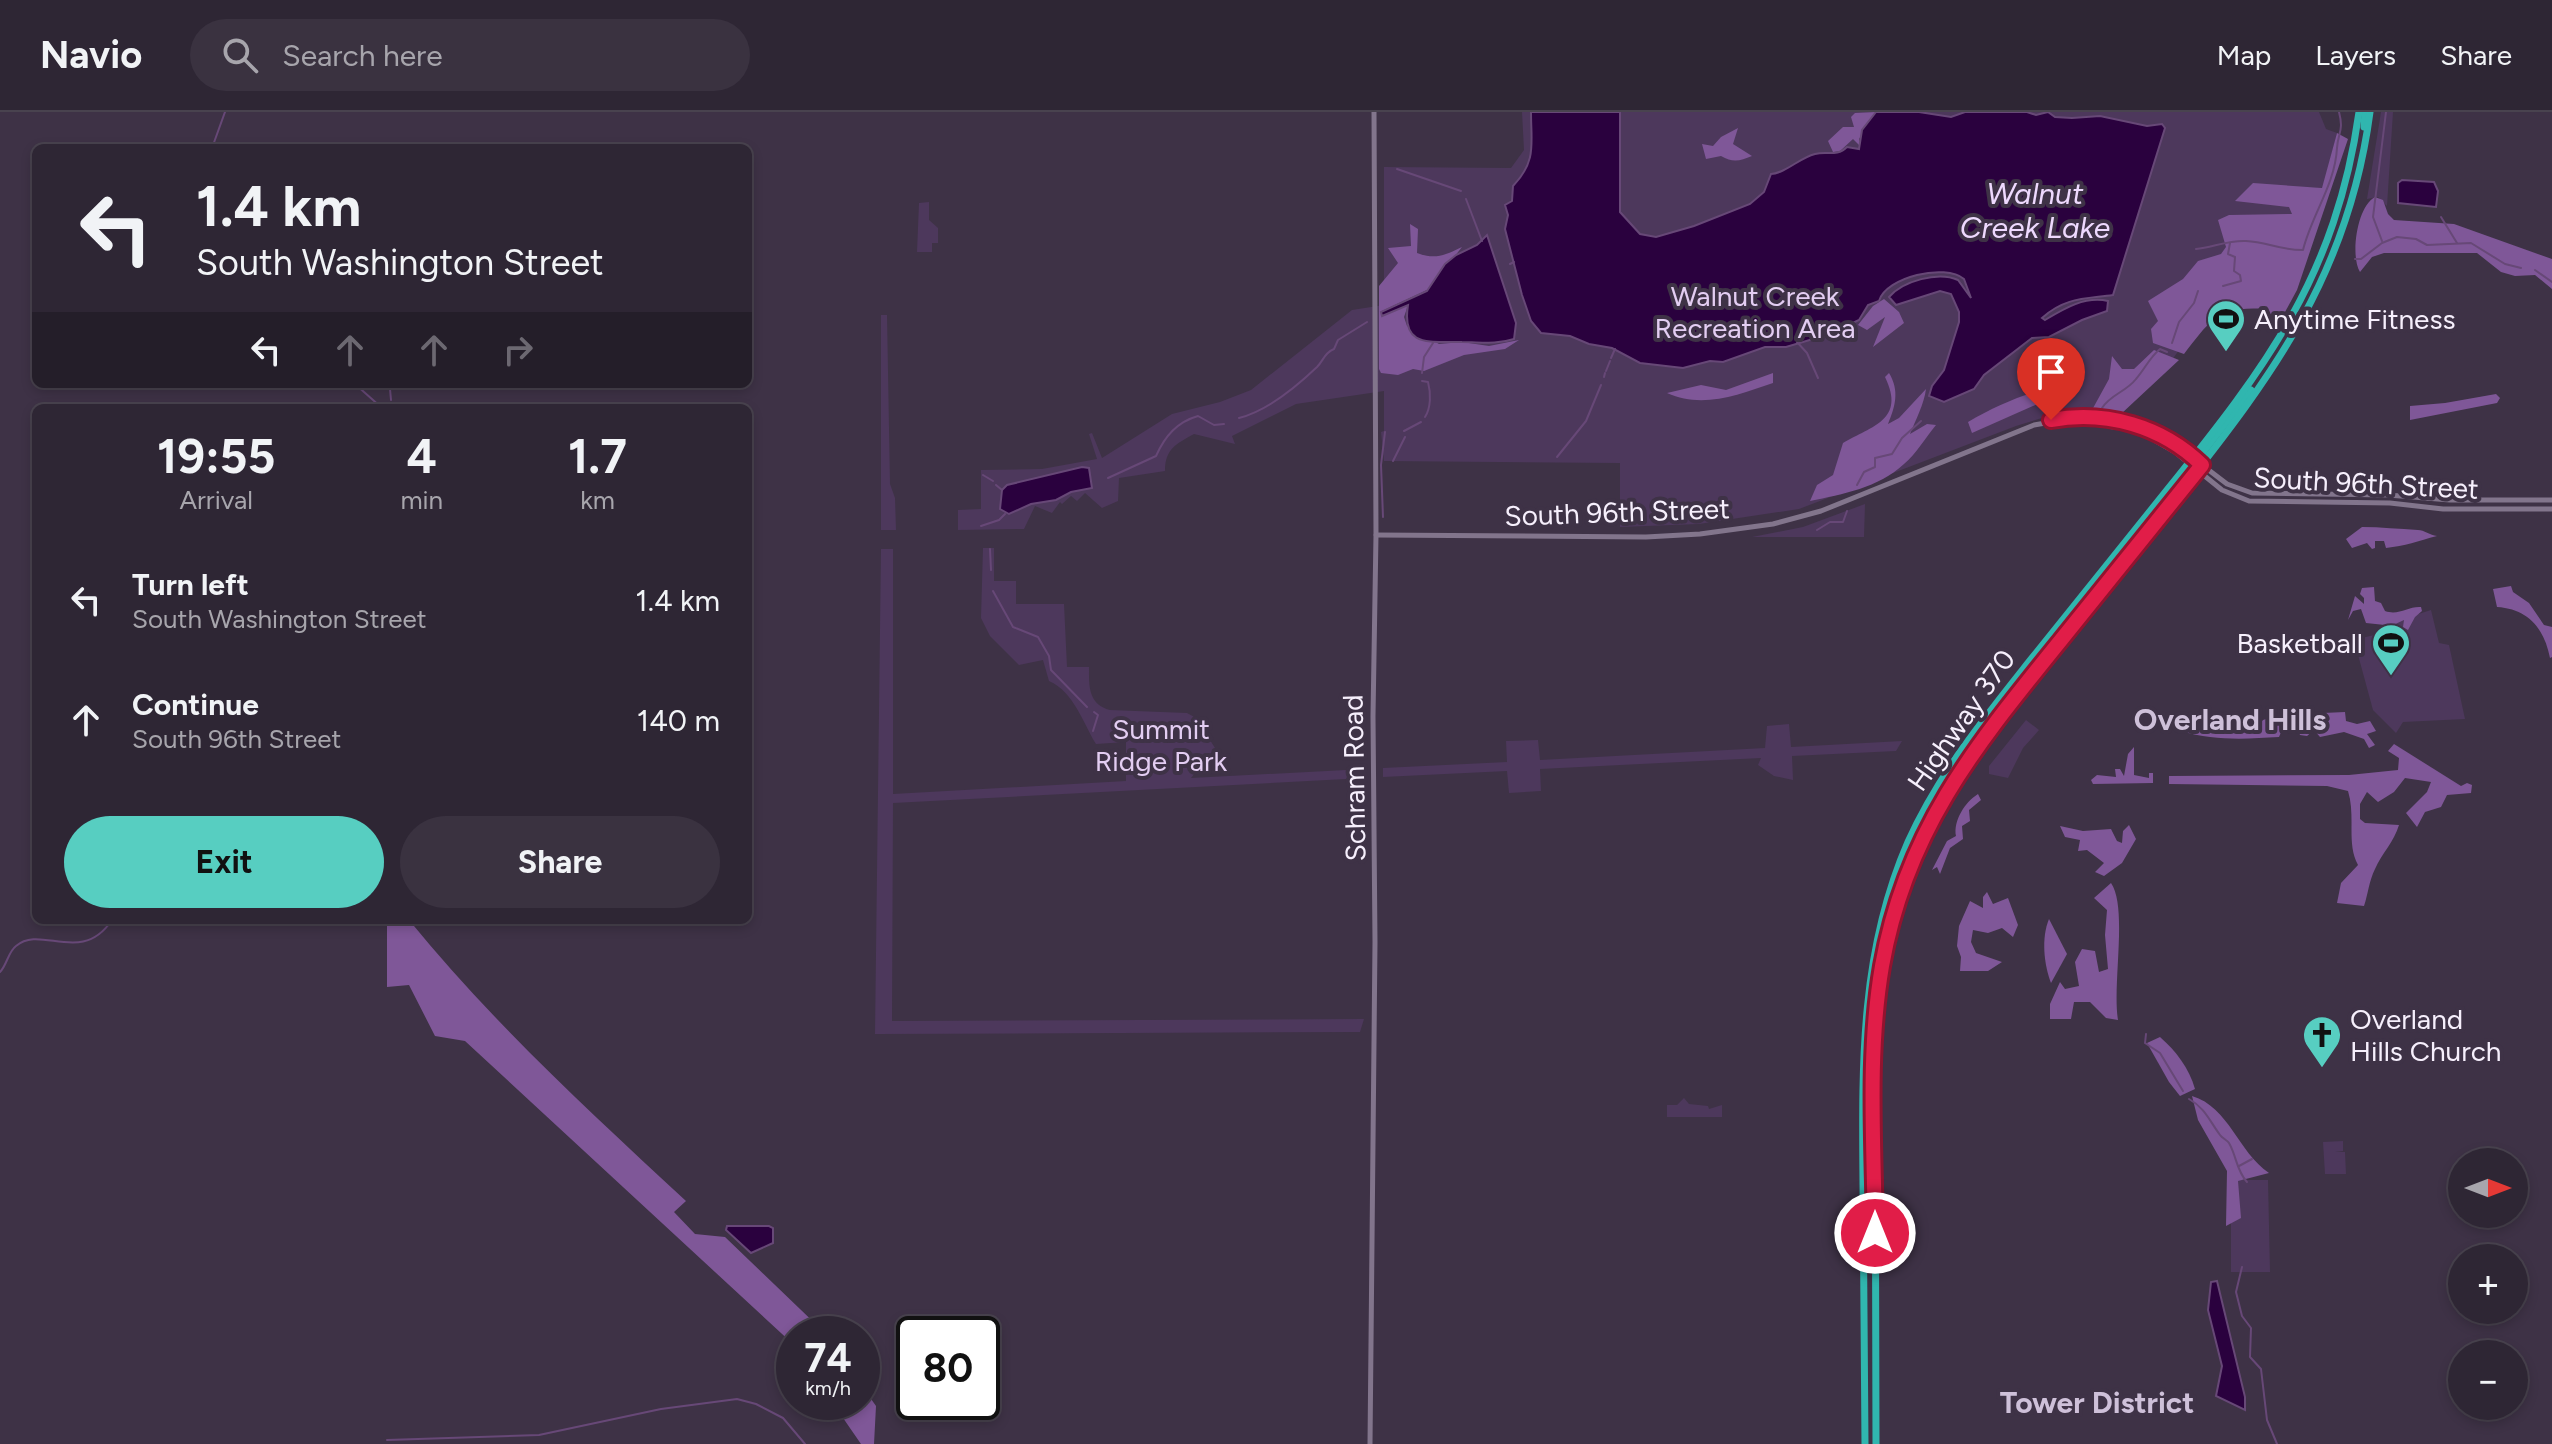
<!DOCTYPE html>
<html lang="en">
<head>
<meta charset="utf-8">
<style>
	:root { --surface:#2e2634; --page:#3a3240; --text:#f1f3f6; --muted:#a7a5ac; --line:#49434f; --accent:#57cec1 }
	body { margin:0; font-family:Figtree,sans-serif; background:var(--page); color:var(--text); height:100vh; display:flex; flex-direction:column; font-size:30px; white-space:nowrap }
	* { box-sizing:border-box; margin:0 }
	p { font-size:26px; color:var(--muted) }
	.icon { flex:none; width:44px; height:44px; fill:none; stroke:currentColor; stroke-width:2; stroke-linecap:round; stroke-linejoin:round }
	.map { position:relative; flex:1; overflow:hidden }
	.drawer { position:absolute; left:32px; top:292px; width:720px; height:520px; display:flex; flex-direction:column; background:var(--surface); border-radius:12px; box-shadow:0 4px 12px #0003,0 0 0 2px var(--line) }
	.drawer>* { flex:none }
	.guide { position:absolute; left:32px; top:32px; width:720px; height:244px; border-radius:12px; box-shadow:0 4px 12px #0003,0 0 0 2px var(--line); background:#2e2634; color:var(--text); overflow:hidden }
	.needle { width:52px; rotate:90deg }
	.controls { position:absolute; left:2448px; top:1036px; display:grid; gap:16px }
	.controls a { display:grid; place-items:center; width:80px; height:80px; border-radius:50%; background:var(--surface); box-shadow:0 4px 12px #0003,0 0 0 2px var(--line); font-size:40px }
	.speed { position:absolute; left:776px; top:1204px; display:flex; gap:16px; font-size:40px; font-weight:700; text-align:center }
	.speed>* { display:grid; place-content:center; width:104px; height:104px; border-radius:50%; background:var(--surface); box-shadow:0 4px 12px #0003,0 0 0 2px var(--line); line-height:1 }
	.speed small { font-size:20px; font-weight:400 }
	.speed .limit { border:4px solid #111; border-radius:12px; background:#fff; color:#111 }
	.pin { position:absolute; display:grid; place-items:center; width:68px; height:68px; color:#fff; margin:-82px -34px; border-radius:50% 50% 50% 0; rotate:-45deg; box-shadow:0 0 8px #0007 }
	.pin .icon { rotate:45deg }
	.me { position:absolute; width:88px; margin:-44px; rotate:0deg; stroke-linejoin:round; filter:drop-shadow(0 0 6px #0008) }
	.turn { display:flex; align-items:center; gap:28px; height:168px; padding:0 32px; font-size:36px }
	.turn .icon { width:104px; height:104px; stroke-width:2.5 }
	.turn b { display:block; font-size:56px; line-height:68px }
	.lanes { display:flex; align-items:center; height:76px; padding:0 32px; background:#0003; justify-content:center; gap:40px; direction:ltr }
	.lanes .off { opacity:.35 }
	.eta { display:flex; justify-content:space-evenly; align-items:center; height:136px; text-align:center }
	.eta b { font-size:48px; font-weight:700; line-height:56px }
	.primary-button { display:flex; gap:16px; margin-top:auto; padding:16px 32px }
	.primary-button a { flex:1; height:92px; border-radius:48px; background:var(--accent); color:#111; font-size:32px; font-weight:700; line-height:92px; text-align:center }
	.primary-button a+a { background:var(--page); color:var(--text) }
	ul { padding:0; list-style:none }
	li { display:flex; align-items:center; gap:24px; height:120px; padding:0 32px }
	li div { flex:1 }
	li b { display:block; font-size:30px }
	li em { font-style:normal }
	header { display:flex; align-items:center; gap:48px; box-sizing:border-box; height:112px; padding:0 40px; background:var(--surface); border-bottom:2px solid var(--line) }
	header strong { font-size:38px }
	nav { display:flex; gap:44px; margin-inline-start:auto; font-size:28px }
	.search { width:560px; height:72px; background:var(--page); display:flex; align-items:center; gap:20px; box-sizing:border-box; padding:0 28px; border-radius:44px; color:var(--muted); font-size:30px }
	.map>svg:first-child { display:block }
	.green { fill:#4d385c }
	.forest { fill:#7f5798 }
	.water { fill:#2a013e; stroke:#674877; stroke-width:2 }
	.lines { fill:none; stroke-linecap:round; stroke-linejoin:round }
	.stream { stroke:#674877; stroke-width:2 }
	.secondary { stroke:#82758c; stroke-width:5 }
	.trunk { stroke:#30b6af; stroke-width:7 }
	.route-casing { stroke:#92132f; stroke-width:20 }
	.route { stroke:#e11d48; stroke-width:14 }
	.labels { text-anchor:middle; stroke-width:8; stroke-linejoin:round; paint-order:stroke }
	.park-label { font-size:28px; fill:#e3cdf2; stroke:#3e3246 }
	.poi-label { font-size:28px; fill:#f6effc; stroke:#3e3246; text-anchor:start }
	.street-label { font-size:28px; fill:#f6effc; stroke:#3e3246 }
	.water-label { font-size:30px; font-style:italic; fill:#eed9fe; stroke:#3e3246 }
	.neighbourhood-label { font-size:30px; font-weight:bold; fill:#cec0d9; stroke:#3e3246 }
</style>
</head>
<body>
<header>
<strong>Navio</strong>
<div class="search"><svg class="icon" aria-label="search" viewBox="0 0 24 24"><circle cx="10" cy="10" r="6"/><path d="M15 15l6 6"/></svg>Search here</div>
<nav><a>Map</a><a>Layers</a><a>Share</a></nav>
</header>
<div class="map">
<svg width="2552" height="1332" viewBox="0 0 2552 1332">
	<rect width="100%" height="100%" fill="#3e3246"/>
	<g class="green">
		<path d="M1522 0H2319L2326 17 2337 21 2323 76 2299 75 2283 182 2205 202 2169 252 2092 298 2055 302 2016 314 1799 397 1699 412 1620 415V351L1384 349 1381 320 1384 319V279L1296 292 1232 324 1235 332 1194 322C1176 332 1165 337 1165 359L1119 366 1118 389 1102 396 1085 381 1077 389 1071 384 1062 392 1060 390 1052 401 1035 394 1024 417 958 418V398L981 397V358L1042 357 1097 347 1089 322 1092 321 1102 346 1172 302 1220 290 1251 278 1352 198 1384 193V55L1511 56 1524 38Z"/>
		<path d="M2381 0H2393L2387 94 2378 85 2367 87Z"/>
		<path d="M929 90V108L938 116V131H932V140H917L919 91Z"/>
		<path d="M881 203H887L890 372 895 386 896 418H881Z"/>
		<path d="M1865 392 1864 425H1752L1803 415Z"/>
		<path d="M983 436H994V469H1016V492H1064L1067 555H1089C1089 574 1088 592 1110 598L1187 601 1196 606 1215 636 1191 666 1365 657V666L893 691 892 909 1364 907 1360 920 875 922 881 437H893V682L1126 669V630L1096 632C1083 611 1074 580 1049 569L1043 548 1019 553 990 524 981 506Z"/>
		<path d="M2431 498 2439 531 2449 533 2465 607 2403 610 2396 621 2373 598 2354 528 2394 518 2393 510Z"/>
		<path d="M2026 608 2039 618 2023 636 2008 666 1989 662V654Z"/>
		<path d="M1789 612 1791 635 1902 629 1896 639 1792 644 1793 668 1774 664 1758 653 1761 646 1540 657 1541 679 1509 681 1507 659 1383 665V656L1507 650 1506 629 1538 628 1540 648 1765 636 1767 614Z"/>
		<path d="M1684 986 1689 992 1708 994 1709 997 1722 993V1005H1667V993H1677Z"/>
		<path d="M2343 1029V1039L2335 1040H2345L2346 1062H2325L2323 1030Z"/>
		<path d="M2231 1068H2268L2270 1160H2231Z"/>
	</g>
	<g class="forest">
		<path d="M1876 0 1859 27 1861 35 1853 27 1840 39 1833 40 1828 29 1843 15H1854L1851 5 1855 1Z"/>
		<path d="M1738 16 1733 32 1752 44C1740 49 1733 51 1721 44L1706 47 1702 32 1713 34 1721 25Z"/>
		<path d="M2337 21 2348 27 2297 178 2279 211 2265 197C2217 194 2211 208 2184 242L2153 231 2151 217 2158 209 2148 189 2183 167 2198 149 2221 142 2226 135 2218 108 2229 103 2292 102 2289 95 2235 89 2253 71 2322 76Z"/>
		<path d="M2375 85 2383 88 2388 102 2394 108 2454 112 2552 147V177L2535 163 2515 164 2501 160 2477 141H2384L2372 145 2360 160C2350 144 2357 94 2375 85Z"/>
		<path d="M1410 112 1418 117 1417 141C1435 148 1446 143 1462 135L1429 177 1382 199V204L1408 193 1404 205 1407 214 1439 232 1462 230 1489 234 1519 228 1505 237 1464 243 1424 259 1413 257 1398 263 1381 261 1379 257V174L1398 151 1388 136 1411 134Z"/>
		<path d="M1884 187 1899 200 1904 211 1873 235 1885 205 1867 218 1858 213 1873 194Z"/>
		<path d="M2154 238 2179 248 2121 302 2092 298 2109 267 2112 244 2122 257H2134Z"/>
		<path d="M1773 261V271C1738 283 1702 297 1667 281L1701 273 1726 278Z"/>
		<path d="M1889 261C1900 279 1895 295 1888 312L1899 306 1926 277C1924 292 1916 307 1910 322L1927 312 1936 313C1926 325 1916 342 1904 352 1878 376 1843 382 1810 389L1817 373 1833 363 1843 331C1872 314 1906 308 1885 265Z"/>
		<path d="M2071 269V272L2060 282 1972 321 1968 310C2001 290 2033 279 2071 269Z"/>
		<path d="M2496 282 2500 286 2497 291 2410 308V294L2445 291Z"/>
		<path d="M2362 415C2381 415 2399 417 2418 418 2424 418 2430 423 2437 424 2418 429 2405 434 2386 436L2384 429H2375V436L2372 437 2367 431 2352 436 2346 427Z"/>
		<path d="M2511 474 2513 480 2529 491 2544 513 2552 515V545L2550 546C2544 516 2528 497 2497 495L2493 477Z"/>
		<path d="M2374 475 2375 489 2381 491 2385 499C2399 504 2408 494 2421 495L2422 499 2415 505 2408 518 2403 515 2404 508 2389 515 2392 520 2387 538 2383 528H2372L2385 513 2366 511 2361 497 2353 499 2348 508 2355 484 2364 492V486L2360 482 2362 476Z"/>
		<path d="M2297 600 2304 601 2311 611H2317L2323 601 2345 600 2346 609 2357 612 2370 609 2376 619 2367 622 2375 633 2369 636 2364 627 2344 620 2320 625 2314 618 2307 624 2300 623 2295 609 2290 606Z"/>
		<path d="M2281 602 2288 604 2279 625C2246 627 2214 629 2181 619V613L2193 608C2207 612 2218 611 2231 617L2248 612 2255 618 2263 608Z"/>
		<path d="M2394 632 2461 674 2467 671 2472 673 2471 681 2447 683 2441 695 2425 700 2417 715 2406 701 2427 680 2431 670 2405 666 2394 680 2378 690 2367 680 2360 692V707L2365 711 2399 713C2394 730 2382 741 2375 757 2369 769 2368 782 2364 794L2337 791 2341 771 2358 753C2346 731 2356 705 2348 679L2327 674 2169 672V664L2349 663 2398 658 2399 646 2388 639Z"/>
		<path d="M2134 635V663L2149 666V661H2153V671L2093 672 2091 668 2097 663 2116 665 2115 657H2120L2124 664 2128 642Z"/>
		<path d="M1978 682 1981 688 1969 698 1970 709 1962 714 1963 727 1950 736 1940 762 1937 755 1932 758 1947 729 1956 724C1953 709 1965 690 1978 682Z"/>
		<path d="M2129 713 2136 727 2122 751 2104 764 2095 760 2104 751 2087 738 2078 739 2080 728 2065 725 2060 714 2083 719 2111 717 2117 729 2122 731 2123 719Z"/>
		<path d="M2111 771C2128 796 2112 872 2118 908L2106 906 2090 890H2074L2071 907H2050V892L2060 870 2065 877 2079 874 2075 850 2082 837 2095 839 2099 860 2108 857 2105 823 2107 798 2094 786Z"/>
		<path d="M1987 780 1993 792 2008 786 2018 813 2013 825 2002 816 1988 821 1973 818 1971 830 1976 841 2002 850 1988 859H1960L1961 845 1957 834 1959 814 1970 789 1983 796V785Z"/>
		<path d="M2049 807 2067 842 2051 871C2044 853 2041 826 2049 807Z"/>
		<path d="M387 808H409C493 911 589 999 686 1089L674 1100 695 1122 725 1125 826 1222H794V1233L465 929 435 924 409 873 387 875Z"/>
		<path d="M2160 925C2176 939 2189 956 2195 977L2180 984 2169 970 2147 931Z"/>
		<path d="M2192 984C2229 995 2238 1040 2269 1061L2238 1069 2241 1106 2226 1114 2227 1059 2198 1008Z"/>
		<path d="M862 1274 876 1294 874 1332H861L832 1290H862Z"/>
	</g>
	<g class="water">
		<path d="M1531 0H1620V100L1640 122 1656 125 1694 114 1750 92 1764 80 1771 62C1786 61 1799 46 1815 42 1827 39 1837 45 1847 35L1859 37 1862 18 1876 0H1919L1951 5 1965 0H2027L2036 3 2048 0 2055 5 2072 6 2100 4 2147 14 2162 12 2165 16 2113 183C2086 187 2065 185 2042 206L2045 208C2065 196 2085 184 2108 189L2107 199 2082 208 2049 225 2032 226 1984 263 1974 277 1944 290 1929 284 1932 274 1944 258 1959 210V200L1951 182 1940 179 1896 193 1889 185C1903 169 1938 159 1958 168L1971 186 1964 167C1945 151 1886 165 1879 189L1868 193 1859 208 1830 222 1786 235H1765L1723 250 1710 249 1683 256 1640 251 1612 236 1589 232 1570 224 1541 221 1531 209 1522 183 1505 117 1508 103 1505 93 1512 89 1513 74C1537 49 1531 32 1531 0Z"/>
		<path d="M2402 68 2434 70 2438 79 2436 95 2398 91V71Z"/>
		<path d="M1487 123 1516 211 1514 227C1495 233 1481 230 1462 230 1431 229 1401 237 1408 193L1382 204 1381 200 1427 179 1445 152 1456 143 1477 133Z"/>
		<path d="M1082 355 1089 356 1092 376 1071 380 1056 388 1031 392 1009 402 1000 397 1002 378 1007 373Z"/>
		<path d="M727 1114H769L773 1116V1131L751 1141 726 1118Z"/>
		<path d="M2217 1169 2245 1285V1298L2216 1284 2222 1254 2208 1198 2211 1170Z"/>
	</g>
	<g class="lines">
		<g class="stream">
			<path d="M212 36 225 0"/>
			<path d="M1397 57 1461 79"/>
			<path d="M1466 87 1482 129"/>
			<path d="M2441 105 2457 131"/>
			<path d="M2382 129 2373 105 2386 0"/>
			<path d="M2196 137C2213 135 2229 128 2246 129 2267 130 2279 138 2303 138 2312 102 2335 73 2337 36 2338 20 2344 19 2339 0"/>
			<path d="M2355 147H2361L2382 131 2397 125 2416 127 2427 133 2471 131 2505 152 2521 156"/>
			<path d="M1510 152 1514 150"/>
			<path d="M2535 158 2552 170"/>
			<path d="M2223 174 2241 169 2240 163 2234 159 2235 145 2228 142 2230 131"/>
			<path d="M1797 230 1807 241 1818 266"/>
			<path d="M2172 231 2179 210 2194 191 2198 179"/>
			<path d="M1611 246 1615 237"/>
			<path d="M1606 259 1610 249"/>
			<path d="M1422 261 1424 245 1433 231"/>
			<path d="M1604 265 1605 261"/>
			<path d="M1422 269 1428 270C1431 281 1431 296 1425 305"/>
			<path d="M355 272 382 296"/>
			<path d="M390 277 391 288"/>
			<path d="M391 293 392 296"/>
			<path d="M2102 296C2111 282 2126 280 2136 267 2145 257 2149 246 2160 237L2167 240"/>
			<path d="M1239 306C1267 299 1295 276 1317 255 1324 248 1324 241 1334 237L1338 228 1367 210"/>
			<path d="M2094 312 2114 317"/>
			<path d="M1404 319 1421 310"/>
			<path d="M1557 345 1586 309 1601 273"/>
			<path d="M1393 349 1405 325"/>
			<path d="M983 363 993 369"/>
			<path d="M1108 366 1156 344C1165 324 1177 310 1198 304L1214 313 1224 312"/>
			<path d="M996 373 1002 378"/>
			<path d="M1857 373 1864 360 1875 355V346L1892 342 1902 326 1921 309"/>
			<path d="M1383 405 1381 353 1385 320"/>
			<path d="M981 414 999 408 1005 402"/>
			<path d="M1817 418 1830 410H1843L1847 399"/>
			<path d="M990 437 991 458"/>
			<path d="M993 479 1013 515 1038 525 1049 544 1051 558 1087 595"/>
			<path d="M1093 619 1098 603 1094 600"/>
			<path d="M0 860C7 853 8 840 16 834 41 812 81 854 112 808"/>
			<path d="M2146 922 2145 931 2160 941 2183 979"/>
			<path d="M2189 987C2205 996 2209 1008 2220 1023 2222 1026 2227 1028 2229 1031 2237 1045 2236 1058 2247 1070"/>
			<path d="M2239 1054 2252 1047"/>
			<path d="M2242 1155 2236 1180 2242 1204 2251 1216 2250 1245 2261 1257 2267 1308 2277 1332"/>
			<path d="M387 1328 539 1323 661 1297 737 1287 756 1292 783 1306 805 1332"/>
		</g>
		<g class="secondary">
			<path d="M2130 314 2175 340 2222 378 2249 389 2390 391 2443 397H2552"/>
			<path d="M1376 423 1646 425 1700 422 1773 412 1821 399 2034 313 2080 305 2140 314 2164 324 2227 372 2252 381 2388 383 2450 388H2552"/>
			<path d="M1370 1332 1375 830 1373 604 1376 423 1374 0"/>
		</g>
		<g class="trunk">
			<path d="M2364 15 2365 0"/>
			<path d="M2198 356 2200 344 2251 278"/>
			<path d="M1867 915 1869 984"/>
			<path d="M1875 916 1870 904 1879 836"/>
			<path d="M1865 1332C1864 1245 1864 1159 1863 1072 1862 954 1860 840 1908 730 1939 661 1986 604 2032 546 2077 490 2122 434 2167 378 2267 254 2336 163 2359 0"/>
			<path d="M1876 1332 1875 916C1885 748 1958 655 2060 530 2099 482 2138 432 2177 384 2275 261 2349 160 2370 0"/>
		</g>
	</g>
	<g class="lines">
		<g class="route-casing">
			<path id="route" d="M1875 1121C1874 1033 1867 941 1882 854 1906 717 1977 632 2061 528 2108 470 2155 412 2202 353 2162 314 2106 298 2051 308"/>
		</g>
		<use href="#route" class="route"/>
	</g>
	<defs>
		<g id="stadium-pin" transform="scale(2)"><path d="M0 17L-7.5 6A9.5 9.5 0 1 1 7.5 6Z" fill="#57cec1" stroke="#3e3246"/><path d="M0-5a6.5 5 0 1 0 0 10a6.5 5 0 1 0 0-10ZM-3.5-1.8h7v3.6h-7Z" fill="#111"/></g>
		<g id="church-pin" transform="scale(2)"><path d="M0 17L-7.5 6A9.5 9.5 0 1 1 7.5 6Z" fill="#57cec1" stroke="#3e3246"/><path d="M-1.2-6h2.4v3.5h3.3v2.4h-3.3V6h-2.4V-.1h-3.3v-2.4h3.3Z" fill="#111"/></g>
	</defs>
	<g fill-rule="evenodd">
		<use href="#stadium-pin" x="2226" y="207"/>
		<use href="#stadium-pin" x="2391" y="531"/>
		<use href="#church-pin" x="2322" y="923"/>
	</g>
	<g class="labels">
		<g class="park-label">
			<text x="1755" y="194">Walnut Creek<tspan x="1755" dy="32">Recreation Area</tspan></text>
			<text x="1161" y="627">Summit<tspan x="1161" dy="32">Ridge Park</tspan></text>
		</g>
		<g class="poi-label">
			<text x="2254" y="217">Anytime Fitness</text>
			<text x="2363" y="541" text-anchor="end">Basketball</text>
			<text x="2350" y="917">Overland<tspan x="2350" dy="32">Hills Church</tspan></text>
		</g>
		<g class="street-label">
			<text transform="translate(2366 371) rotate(3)" y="10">South 96th Street</text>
			<text transform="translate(1617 400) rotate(-2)" y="10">South 96th Street</text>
			<text transform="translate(1961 608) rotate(-55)" y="10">Highway 370</text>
			<text transform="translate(1354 666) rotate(-91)" y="10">Schram Road</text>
		</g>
		<g class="water-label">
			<text x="2035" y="92">Walnut<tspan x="2035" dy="34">Creek Lake</tspan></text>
		</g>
		<g class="neighbourhood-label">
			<text x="2230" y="618">Overland Hills</text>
			<text x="2097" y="1301">Tower District</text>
		</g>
	</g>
</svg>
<div class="controls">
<a><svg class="needle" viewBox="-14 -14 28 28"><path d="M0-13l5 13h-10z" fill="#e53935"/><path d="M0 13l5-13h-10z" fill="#a7a5ac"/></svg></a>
<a>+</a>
<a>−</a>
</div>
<div class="speed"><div>74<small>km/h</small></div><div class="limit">80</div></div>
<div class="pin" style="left:2051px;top:308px;background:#d93025"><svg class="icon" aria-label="arrive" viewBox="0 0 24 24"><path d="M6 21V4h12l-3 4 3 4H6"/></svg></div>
<svg class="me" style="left:1875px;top:1121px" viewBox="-20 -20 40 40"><circle r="17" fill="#e11d48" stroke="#fff" stroke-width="3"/><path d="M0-11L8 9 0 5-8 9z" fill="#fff"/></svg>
<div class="guide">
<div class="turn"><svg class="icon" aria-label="left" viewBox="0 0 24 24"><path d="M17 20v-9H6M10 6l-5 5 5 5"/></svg><div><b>1.4 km</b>South Washington Street</div></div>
<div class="lanes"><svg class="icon" aria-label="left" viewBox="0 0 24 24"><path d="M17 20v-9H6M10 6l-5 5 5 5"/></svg><svg class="icon off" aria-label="ahead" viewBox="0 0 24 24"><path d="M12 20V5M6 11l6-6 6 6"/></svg><svg class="icon off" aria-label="ahead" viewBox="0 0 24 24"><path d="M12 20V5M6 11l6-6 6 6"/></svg><svg class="icon off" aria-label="right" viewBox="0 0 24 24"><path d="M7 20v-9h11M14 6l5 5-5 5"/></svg></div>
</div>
<section class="drawer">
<div class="eta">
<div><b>19:55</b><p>Arrival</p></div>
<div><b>4</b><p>min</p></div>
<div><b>1.7</b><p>km</p></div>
</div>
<ul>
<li><svg class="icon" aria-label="left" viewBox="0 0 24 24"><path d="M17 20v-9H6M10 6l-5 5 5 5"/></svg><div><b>Turn left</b><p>South Washington Street</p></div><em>1.4 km</em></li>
<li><svg class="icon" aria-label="ahead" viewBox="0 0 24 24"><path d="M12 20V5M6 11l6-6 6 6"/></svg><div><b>Continue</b><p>South 96th Street</p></div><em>140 m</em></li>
</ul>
<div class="primary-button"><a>Exit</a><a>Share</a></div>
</section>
</div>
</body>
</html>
